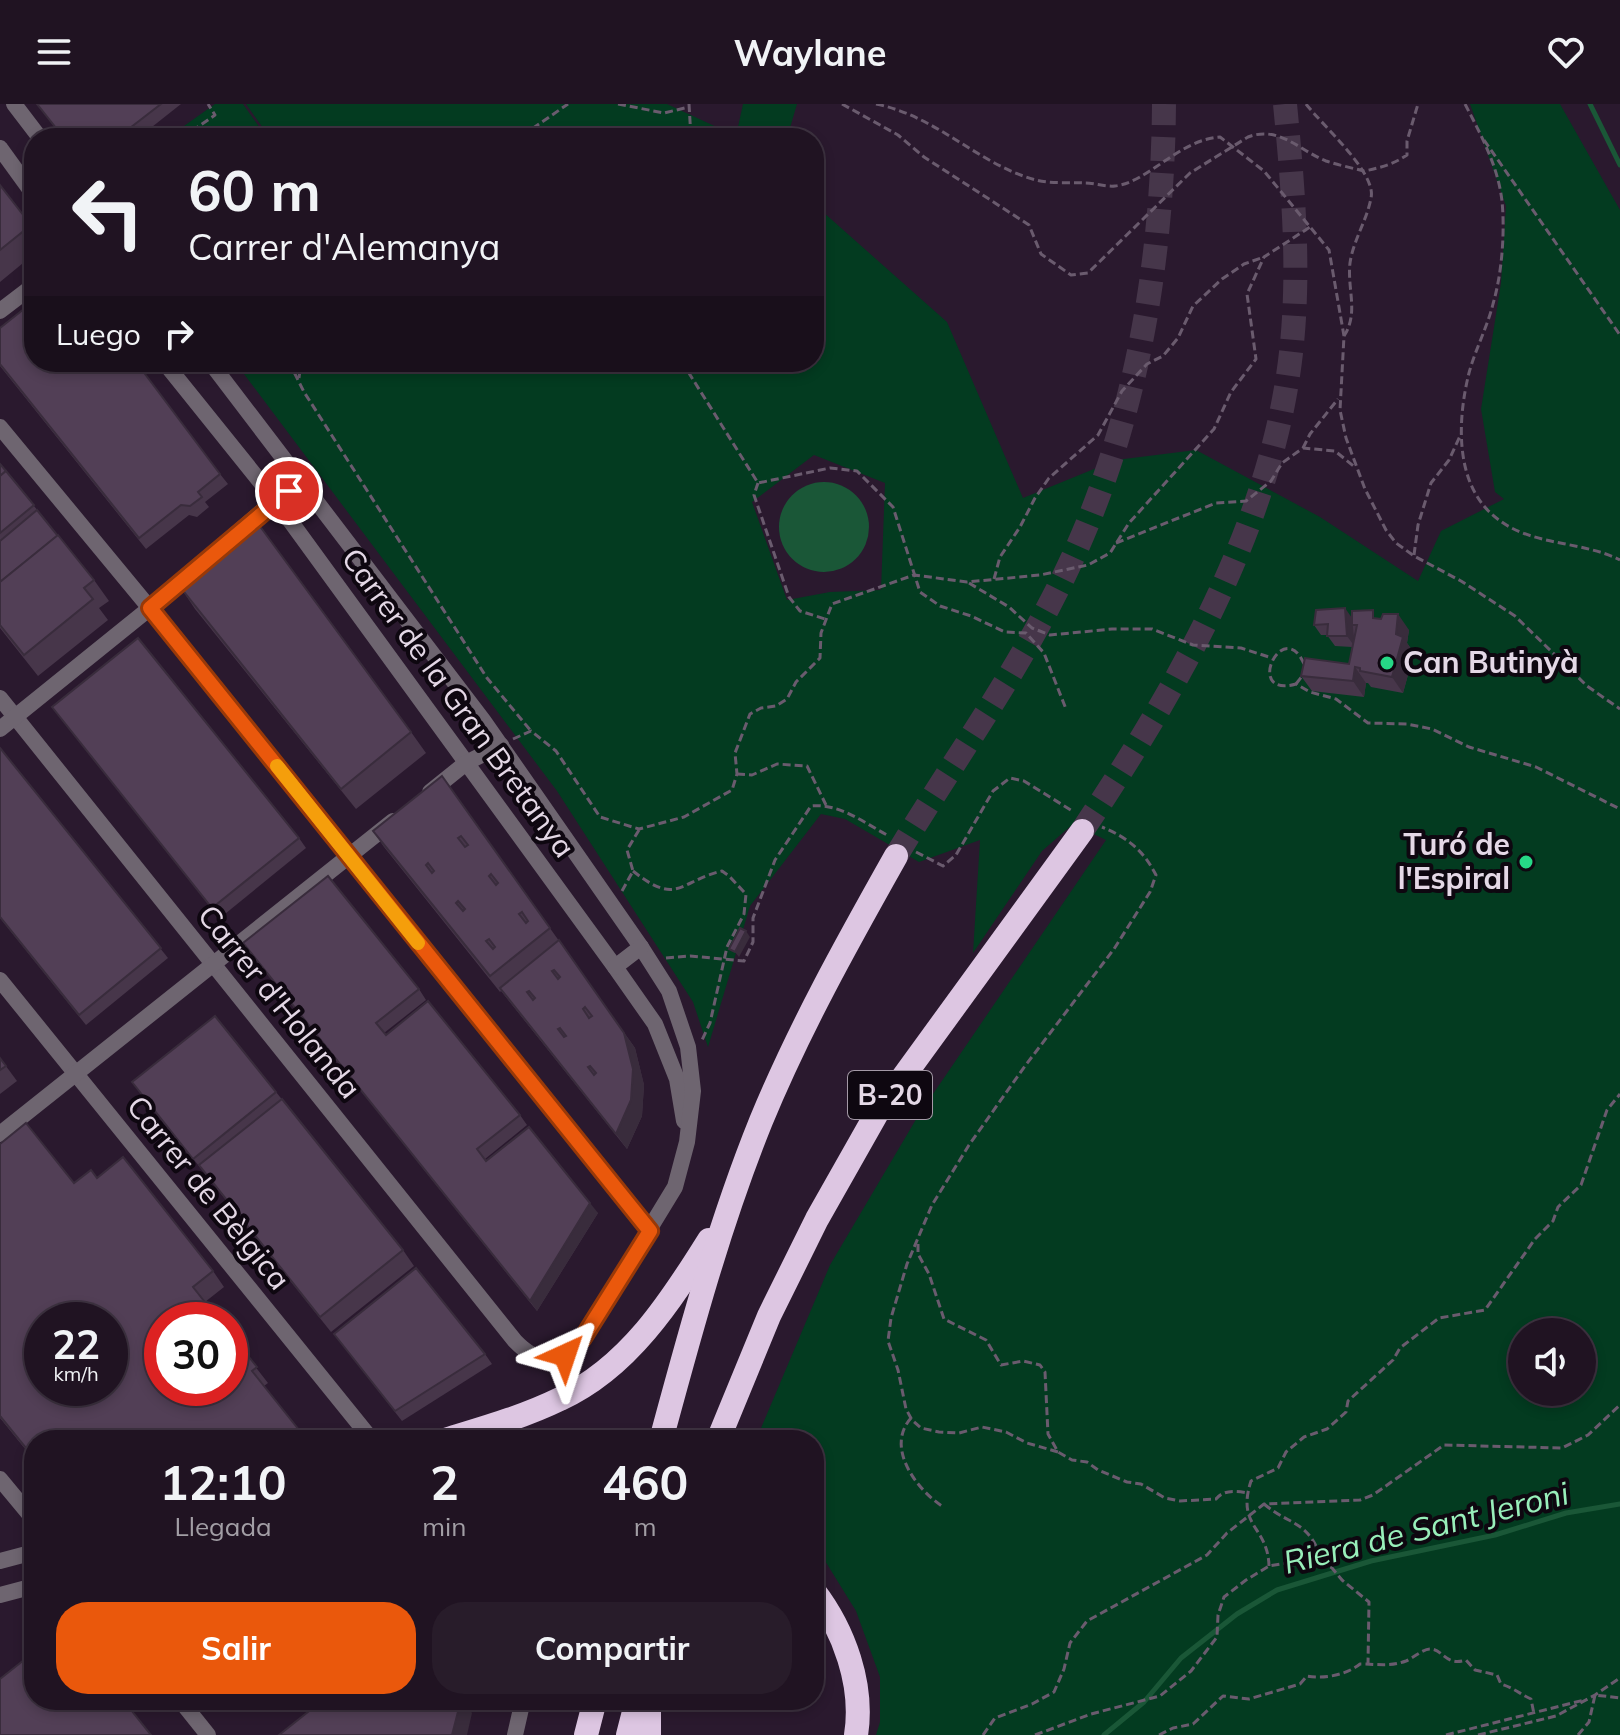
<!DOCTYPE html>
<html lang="es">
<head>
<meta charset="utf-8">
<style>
	:root { --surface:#201322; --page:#281c2a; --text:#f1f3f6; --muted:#a29ea5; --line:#3d3240; --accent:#ea580c }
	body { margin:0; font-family:Mulish,sans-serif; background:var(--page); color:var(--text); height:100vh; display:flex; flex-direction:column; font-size:30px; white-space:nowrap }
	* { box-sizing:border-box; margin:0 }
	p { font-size:26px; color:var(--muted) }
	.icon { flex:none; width:44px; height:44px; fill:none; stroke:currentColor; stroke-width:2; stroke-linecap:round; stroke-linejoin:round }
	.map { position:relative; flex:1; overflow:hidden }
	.sheet { position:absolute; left:24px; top:1326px; width:800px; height:280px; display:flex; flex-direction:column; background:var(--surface); border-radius:32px; box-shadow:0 4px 12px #0003,0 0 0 2px var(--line) }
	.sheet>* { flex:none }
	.banner { position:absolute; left:24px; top:24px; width:800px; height:244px; border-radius:32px; box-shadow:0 4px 12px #0003,0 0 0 2px var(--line); background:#201322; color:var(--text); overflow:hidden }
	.fabs { position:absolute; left:1508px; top:1214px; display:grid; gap:16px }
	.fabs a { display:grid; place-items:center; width:88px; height:88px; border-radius:50%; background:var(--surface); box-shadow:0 4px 12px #0003,0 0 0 2px var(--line); font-size:40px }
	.speed { position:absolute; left:24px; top:1198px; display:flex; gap:16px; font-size:40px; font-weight:700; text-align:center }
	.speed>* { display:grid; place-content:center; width:104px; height:104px; border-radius:50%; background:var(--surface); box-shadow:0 4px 12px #0003,0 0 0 2px var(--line); line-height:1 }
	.speed small { font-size:20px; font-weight:400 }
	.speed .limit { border:12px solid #d22; background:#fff; color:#111 }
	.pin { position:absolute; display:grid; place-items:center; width:68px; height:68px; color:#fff; margin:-34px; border:4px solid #fff; border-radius:50%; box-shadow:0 2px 8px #0007 }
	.me { position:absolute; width:88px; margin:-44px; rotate:42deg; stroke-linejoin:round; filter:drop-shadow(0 0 6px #0008) }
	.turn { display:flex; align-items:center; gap:28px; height:168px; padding:0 32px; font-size:36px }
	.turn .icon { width:104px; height:104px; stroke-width:2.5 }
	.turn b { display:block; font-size:56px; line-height:68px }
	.then { display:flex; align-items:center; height:76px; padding:0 32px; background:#0003; gap:16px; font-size:30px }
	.eta { display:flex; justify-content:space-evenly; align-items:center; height:136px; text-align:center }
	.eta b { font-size:48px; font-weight:700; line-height:56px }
	.action { display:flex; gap:16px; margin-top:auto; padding:16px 32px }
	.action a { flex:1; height:92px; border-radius:32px; background:var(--accent); color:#fff; font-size:32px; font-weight:700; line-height:92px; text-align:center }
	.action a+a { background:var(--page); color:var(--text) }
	header { display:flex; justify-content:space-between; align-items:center; height:104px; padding:0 32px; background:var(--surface); font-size:36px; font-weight:700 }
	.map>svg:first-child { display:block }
	.green { fill:#033b20; fill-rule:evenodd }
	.water { fill:#1a5737 }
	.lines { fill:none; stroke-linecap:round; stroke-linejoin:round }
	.stream { stroke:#1a5737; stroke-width:5 }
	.highway-tunnel { stroke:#46364a; stroke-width:24; stroke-dasharray:24 12; stroke-linecap:butt }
	.path { stroke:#6a5b6e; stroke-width:3; stroke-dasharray:8 4; stroke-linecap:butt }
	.minor { stroke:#6e6570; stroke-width:16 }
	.highway { stroke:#ddc6e2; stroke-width:24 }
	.wall { fill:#47364a }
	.shaded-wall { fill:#392c3c }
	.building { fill:#523f56; stroke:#392c3c; stroke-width:2; fill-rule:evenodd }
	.route-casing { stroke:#983908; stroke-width:20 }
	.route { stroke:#ea580c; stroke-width:14 }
	.slow { stroke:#f59e0b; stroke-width:14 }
	.poi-dot { fill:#26d886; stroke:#0e0710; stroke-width:3 }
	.labels { text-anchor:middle; stroke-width:8; stroke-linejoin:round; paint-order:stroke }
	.shield { fill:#0e0710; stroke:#a499a6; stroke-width:2 }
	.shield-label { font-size:28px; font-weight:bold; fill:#e4d8e6 }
	.poi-label { font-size:30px; font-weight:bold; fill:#e4d8e6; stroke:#0e0710; text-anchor:start }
	.street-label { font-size:30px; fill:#e4d8e6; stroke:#0e0710 }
	.water-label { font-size:32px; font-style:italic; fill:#98efba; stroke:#0e0710 }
</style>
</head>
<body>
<header><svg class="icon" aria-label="menu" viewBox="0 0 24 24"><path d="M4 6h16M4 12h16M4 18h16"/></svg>Waylane<svg class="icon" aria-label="heart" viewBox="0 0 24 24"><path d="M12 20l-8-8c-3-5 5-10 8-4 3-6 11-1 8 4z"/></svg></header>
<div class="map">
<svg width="1620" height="1631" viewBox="0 0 1620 1631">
	<rect width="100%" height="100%" fill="#2a192e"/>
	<g class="green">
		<path d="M215 0H243L267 34H167Z"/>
		<path d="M246 0H667L736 32 743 0H797L787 34H270Z"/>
		<path d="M1470 0H1560L1620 106V1631H876L880 1618V1573L856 1507 814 1439V1336H756L830 1161 918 1012 1106 736 1073 720 1042 747 973 849 980 736 919 758 845 715 821 710 750 802 708 943 693 898 557 687 235 258H814V100L947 218 1023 394 1116 356 1196 346 1320 413 1418 477 1441 427 1504 395 1495 388 1481 305 1501 179 1506 102ZM814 351 885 379 881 486 830 488 787 496 752 398ZM1522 1228H1582V1288H1522Z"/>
	</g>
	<circle class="water" cx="824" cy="423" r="45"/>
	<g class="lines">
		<g class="stream">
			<path d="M1590 0 1620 61"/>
			<path d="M1104 1631 1144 1598 1181 1554 1237 1510 1277 1486 1371 1457 1495 1431 1566 1409 1620 1400"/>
		</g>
		<g class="highway-tunnel">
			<path d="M1082 727C1172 592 1261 440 1287 278 1302 186 1294 92 1285 0"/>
			<path d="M896 752C955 654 1024 560 1072 455 1137 315 1163 153 1164 0"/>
		</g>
		<g class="path">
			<path d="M618 0 664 9 689 3"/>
			<path d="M689 0 691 34"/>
			<path d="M842 0 898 31 924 53 1029 121 1041 150 1071 171 1088 169 1190 69 1248 33C1279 21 1300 47 1326 57 1338 61 1352 64 1364 67 1380 64 1394 60 1407 51V37L1418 0"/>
			<path d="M876 0C939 13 977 60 1036 76 1051 80 1069 78 1085 79 1094 79 1106 83 1115 82 1149 78 1178 36 1220 33L1264 67 1329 146 1344 232 1340 306 1346 334 1365 385 1386 426 1396 439 1414 452 1461 477 1515 512 1587 582 1620 605"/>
			<path d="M1306 0C1322 21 1377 69 1371 94 1367 116 1353 137 1350 159 1347 185 1359 209 1344 232"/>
			<path d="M1465 0C1481 31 1498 62 1502 97 1505 129 1502 169 1493 200 1487 224 1475 246 1469 269 1457 317 1454 384 1499 416 1533 442 1583 437 1620 456"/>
			<path d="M182 34 215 11 208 0"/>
			<path d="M498 34 529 27 568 0"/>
			<path d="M1484 36 1620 231"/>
			<path d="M289 258 304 288 487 574 531 627"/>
			<path d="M682 258 758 379 830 364 857 367 893 403 920 488 940 502 971 512 1005 528 1026 529 1044 549 1066 605"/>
			<path d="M299 274 301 258"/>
			<path d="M1303 344 1310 330 1338 295"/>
			<path d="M758 379 754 391 789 493 800 507 825 515"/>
			<path d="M1116 439 1216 399 1246 397 1271 377 1282 359 1303 344 1335 347 1356 364"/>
			<path d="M1414 451 1418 421 1431 379 1449 356 1461 330"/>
			<path d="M994 475 1000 453 1020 423 1035 394 1049 374 1098 331 1122 287 1147 260 1163 252 1178 234 1193 202 1222 175 1244 160 1264 153"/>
			<path d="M969 479 1009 503 1032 524 1050 531 1112 525H1152L1193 541 1241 544 1272 554"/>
			<path d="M1304 560C1283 511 1243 595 1296 580L1310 588 1336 595 1368 619 1407 620 1432 625 1469 643 1536 663 1620 705"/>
			<path d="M1296 580 1303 571"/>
			<path d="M513 635 531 627 556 647 600 713 639 725 684 713 732 686 737 670 735 649 750 610 761 604 776 602 787 595 796 578 820 554 821 529 832 500 914 471 967 478 1040 471 1088 461 1110 449 1129 419 1214 325 1231 288 1256 255 1247 190 1264 153 1310 123"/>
			<path d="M737 670 752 671 777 660 807 662 826 701"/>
			<path d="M916 748 943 762 956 751 993 687 1010 674 1024 677 1074 708"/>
			<path d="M633 767C678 803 679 777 722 767L729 772 746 790 744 810 727 843 710 919 702 936"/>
			<path d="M622 787 633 767 627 746 639 726"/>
			<path d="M666 854 690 852 744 857 753 838V814L775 756 811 702C840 699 864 719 889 732"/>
			<path d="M918 1140V1150L929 1170 944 1215 986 1236 1001 1261 1023 1257 1040 1261 1045 1268 1048 1330 1058 1348 1072 1356 1087 1358 1098 1366 1127 1378 1141 1380 1165 1394 1180 1397 1216 1395C1224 1385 1237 1387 1248 1389"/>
			<path d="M911 1314C885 1343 916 1385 942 1402"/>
			<path d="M1058 1348 1027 1339 1006 1328 982 1323 959 1329 939 1328 921 1324 912 1316 906 1305 898 1266 888 1237 891 1214 907 1160 932 1101 969 1041 1025 962 1114 845 1150 788 1156 771C1143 746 1128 734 1102 723"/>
			<path d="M1264 1400C1293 1424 1309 1415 1323 1460"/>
			<path d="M1269 1462C1268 1422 1236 1423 1251 1377L1278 1364 1286 1348 1304 1333 1327 1325 1346 1308 1348 1297 1393 1256 1400 1244 1439 1214 1485 1206 1535 1135 1553 1117 1558 1103 1581 1081 1607 1006 1620 990"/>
			<path d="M983 1631 995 1614 1032 1600 1054 1588 1064 1565 1070 1539 1087 1517 1207 1451 1227 1429 1264 1400 1360 1396 1373 1391 1444 1341 1562 1344 1588 1331 1620 1301"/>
			<path d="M1035 1631 1091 1610 1160 1592 1191 1567 1217 1533 1218 1511 1224 1493 1246 1476 1269 1462 1299 1457 1323 1460 1332 1464 1342 1476 1369 1498 1368 1560"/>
			<path d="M1159 1631 1173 1624 1193 1620 1223 1592 1249 1595 1300 1580 1307 1572C1325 1575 1346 1571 1360 1560 1378 1560 1389 1563 1406 1557 1413 1554 1423 1545 1430 1545 1443 1545 1446 1563 1466 1556L1475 1566 1497 1571 1501 1580C1514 1584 1520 1590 1531 1595L1534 1610"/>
			<path d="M1446 1631 1584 1596"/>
			<path d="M1478 1631 1556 1612 1595 1591 1620 1574"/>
			<path d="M1578 1631 1589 1618 1595 1591 1620 1594"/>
		</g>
		<g class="minor">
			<path d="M14 0 40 34"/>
			<path d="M0 44 34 91"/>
			<path d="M0 207 34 181"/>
			<path d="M164 258 275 396 615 863 655 920 677 975 684 1017"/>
			<path d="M0 323 186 548 650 1127"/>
			<path d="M0 594 515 1237C541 1264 558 1257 583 1234L675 1083 687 1038 693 987 688 943 669 887 641 843 483 616 210 258"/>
			<path d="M0 625 150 504 275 396 302 377"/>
			<path d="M430 688 466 659 501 641"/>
			<path d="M615 863 641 843"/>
			<path d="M0 876 372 1336"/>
			<path d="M0 1030 393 717"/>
			<path d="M0 1375 34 1416"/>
			<path d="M0 1457 34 1448"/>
			<path d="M0 1491 34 1482"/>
			<path d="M180 1596 208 1631"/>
			<path d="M515 1631 523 1596"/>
		</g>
		<g class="highway">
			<path d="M445 1336C484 1324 523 1313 560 1295 628 1264 671 1197 709 1136"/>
			<path d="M661 1336C690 1229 719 1121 761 1017 799 925 847 839 896 752"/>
			<path d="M718 1336 769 1212 817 1115 877 1009 1082 727"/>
			<path d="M814 1487C844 1526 864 1581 856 1631"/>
			<path d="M649 1596V1631"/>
			<path d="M586 1631 595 1596"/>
			<path d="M628 1631 637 1596"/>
		</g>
	</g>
	<g class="wall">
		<path d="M37 0H181L138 34H63Z"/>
		<path d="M0 81 34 125V150L0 178Z"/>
		<path d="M0 224 220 370 228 380 205 398 209 403 197 413 189 411 146 445 0 262Z"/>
		<path d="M0 360 94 476 109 497 99 504 108 516 38 572 0 524Z"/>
		<path d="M181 484 411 628 426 649 356 705 195 505Z"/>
		<path d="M1352 514 1379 515 1409 526 1407 539 1414 549 1403 589 1371 583 1368 579H1366L1364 593 1312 587 1301 572 1349 560 1352 543 1335 542 1327 531H1321L1314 521Z"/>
		<path d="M52 603 299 734 306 744 220 814Z"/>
		<path d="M0 644 168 854 86 921 0 814Z"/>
		<path d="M442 672 635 944 644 981 642 1012 627 1045 501 887 500 888 384 743 373 727Z"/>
		<path d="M243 839 419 885 426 896 384 929 520 1011 527 1021 485 1055 598 1109 537 1207Z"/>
		<path d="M0 954 17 977 0 990Z"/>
		<path d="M132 978 276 988 403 1146 414 1162 331 1228Z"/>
		<path d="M0 1040 74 1079 97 1074 213 1167 224 1183 205 1198 268 1279 264 1282 34 1336V1356L0 1314Z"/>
		<path d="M334 1230 485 1250 492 1260 402 1317Z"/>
	</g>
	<g class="shaded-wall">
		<path d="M1345 504 1352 514 1355 543 1347 532Z"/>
		<path d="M1398 510 1409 526 1407 539 1414 549 1403 589 1392 573Z"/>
		<path d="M1355 563 1366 579 1364 593 1353 577Z"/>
		<path d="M746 827 750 833 739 853 735 848Z"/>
		<path d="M559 836 635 944 644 981 642 1012 627 1045 616 1030 633 965Z"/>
		<path d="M590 1099 598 1109 537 1207 530 1197Z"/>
		<path d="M461 1596H463L472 1609 467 1631H452Z"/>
	</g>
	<g class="building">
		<path d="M37 0H161L117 34H64Z"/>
		<path d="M0 81 31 121 0 146Z"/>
		<path d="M34 197V258H136L220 370 198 388 202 393 190 402 181 401 139 434 0 260V224Z"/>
		<path d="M0 360 6 367 0 372Z"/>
		<path d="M6 367 34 401 0 429V372Z"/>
		<path d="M37 406 58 432 0 478V437Z"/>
		<path d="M259 421 411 628 341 685 181 484Z"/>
		<path d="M58 431 94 476 84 484 93 495 24 551 0 521V478Z"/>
		<path d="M1345 504 1347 532H1327L1328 520 1314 521 1316 506Z"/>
		<path d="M1373 506V514L1381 515 1383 510H1398L1396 530 1403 533 1392 573 1360 567V564L1355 563 1353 577 1301 572 1305 554 1349 560 1357 521H1352V507Z"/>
		<path d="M138 534 299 734 212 804 52 603Z"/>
		<path d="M0 644 161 844 79 911 0 813Z"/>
		<path d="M442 672 550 824 490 872 373 727ZM461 732 468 741 465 743 458 734ZM428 759 434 767 432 769 426 761ZM491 770 498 779 496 781 489 772ZM458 797 465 805 463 807 456 799ZM522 808 528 817 526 819 519 810ZM489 835 495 843 493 845 486 837Z"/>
		<path d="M328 772 419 885 376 919 386 931 428 897 520 1011 477 1045 486 1057 529 1023 590 1099 530 1197 243 839Z"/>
		<path d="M740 824 746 827 735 848 729 845Z"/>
		<path d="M559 836 624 929 633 965 631 996 616 1030 500 884ZM554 866 560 873 558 875 552 867ZM529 887 535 894 533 896 527 888ZM585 903 592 912 589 914 583 905ZM560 924 566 932 564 933 558 925ZM590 962 596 969 594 971 588 963Z"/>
		<path d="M215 912 276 988 193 1055 132 978Z"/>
		<path d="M0 954 6 962 0 966Z"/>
		<path d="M282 995 403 1146 320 1213 199 1061Z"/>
		<path d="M26 1019 74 1079 91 1066 97 1074 123 1053 213 1167 193 1183 219 1216H162V1284H230V1229L257 1263 252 1267 307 1336H34V1354L0 1312V1040ZM42 1216H110V1284H42Z"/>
		<path d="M416 1164 485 1250 395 1307 334 1230Z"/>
		<path d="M34 1548V1596H123L151 1631H0V1575Z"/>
		<path d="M323 1596H461L452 1631H279Z"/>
	</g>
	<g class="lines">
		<g class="route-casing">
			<path id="route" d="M289 387 150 504 650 1127 583 1234 565 1251"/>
		</g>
		<use href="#route" class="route"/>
		<path class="slow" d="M277 662 418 839"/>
	</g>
	<g class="poi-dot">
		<circle cx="1387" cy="559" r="8"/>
		<circle cx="1526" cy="758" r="8"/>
	</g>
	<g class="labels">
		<rect class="shield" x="848" y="967" width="84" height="48" rx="6"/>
		<g class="shield-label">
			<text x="890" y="1001">B-20</text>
		</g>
		<g class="poi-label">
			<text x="1403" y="569">Can Butinyà</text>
			<text x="1510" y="751" text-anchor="end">Turó de<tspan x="1510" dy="34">l'Espiral</tspan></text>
		</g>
		<g class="street-label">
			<text transform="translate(458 599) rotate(54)" y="10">Carrer de la Gran Bretanya</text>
			<text transform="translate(279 898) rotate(51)" y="10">Carrer d'Holanda</text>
			<text transform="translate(208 1089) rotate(51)" y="10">Carrer de Bèlgica</text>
		</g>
		<g class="water-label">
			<text transform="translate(1426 1424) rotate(-14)" y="11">Riera de Sant Jeroni</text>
		</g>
	</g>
</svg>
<div class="fabs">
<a><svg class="icon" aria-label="sound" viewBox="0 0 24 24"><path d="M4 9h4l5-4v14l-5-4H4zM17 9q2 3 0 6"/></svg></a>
</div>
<div class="speed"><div>22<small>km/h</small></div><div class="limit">30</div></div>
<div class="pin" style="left:289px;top:387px;background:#d93025"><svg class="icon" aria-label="arrive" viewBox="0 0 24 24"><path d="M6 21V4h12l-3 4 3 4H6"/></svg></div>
<svg class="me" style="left:565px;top:1251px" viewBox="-20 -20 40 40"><path d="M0-17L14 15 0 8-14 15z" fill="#ea580c" stroke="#fff" stroke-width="4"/></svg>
<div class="banner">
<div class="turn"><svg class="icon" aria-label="left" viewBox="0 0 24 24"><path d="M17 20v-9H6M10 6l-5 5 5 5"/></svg><div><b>60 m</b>Carrer d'Alemanya</div></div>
<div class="then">Luego<svg class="icon" aria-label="right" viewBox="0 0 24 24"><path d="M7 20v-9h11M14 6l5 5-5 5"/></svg></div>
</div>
<section class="sheet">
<div class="eta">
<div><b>12:10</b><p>Llegada</p></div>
<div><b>2</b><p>min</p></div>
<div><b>460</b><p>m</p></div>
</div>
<div class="action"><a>Salir</a><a>Compartir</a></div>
</section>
</div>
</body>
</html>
